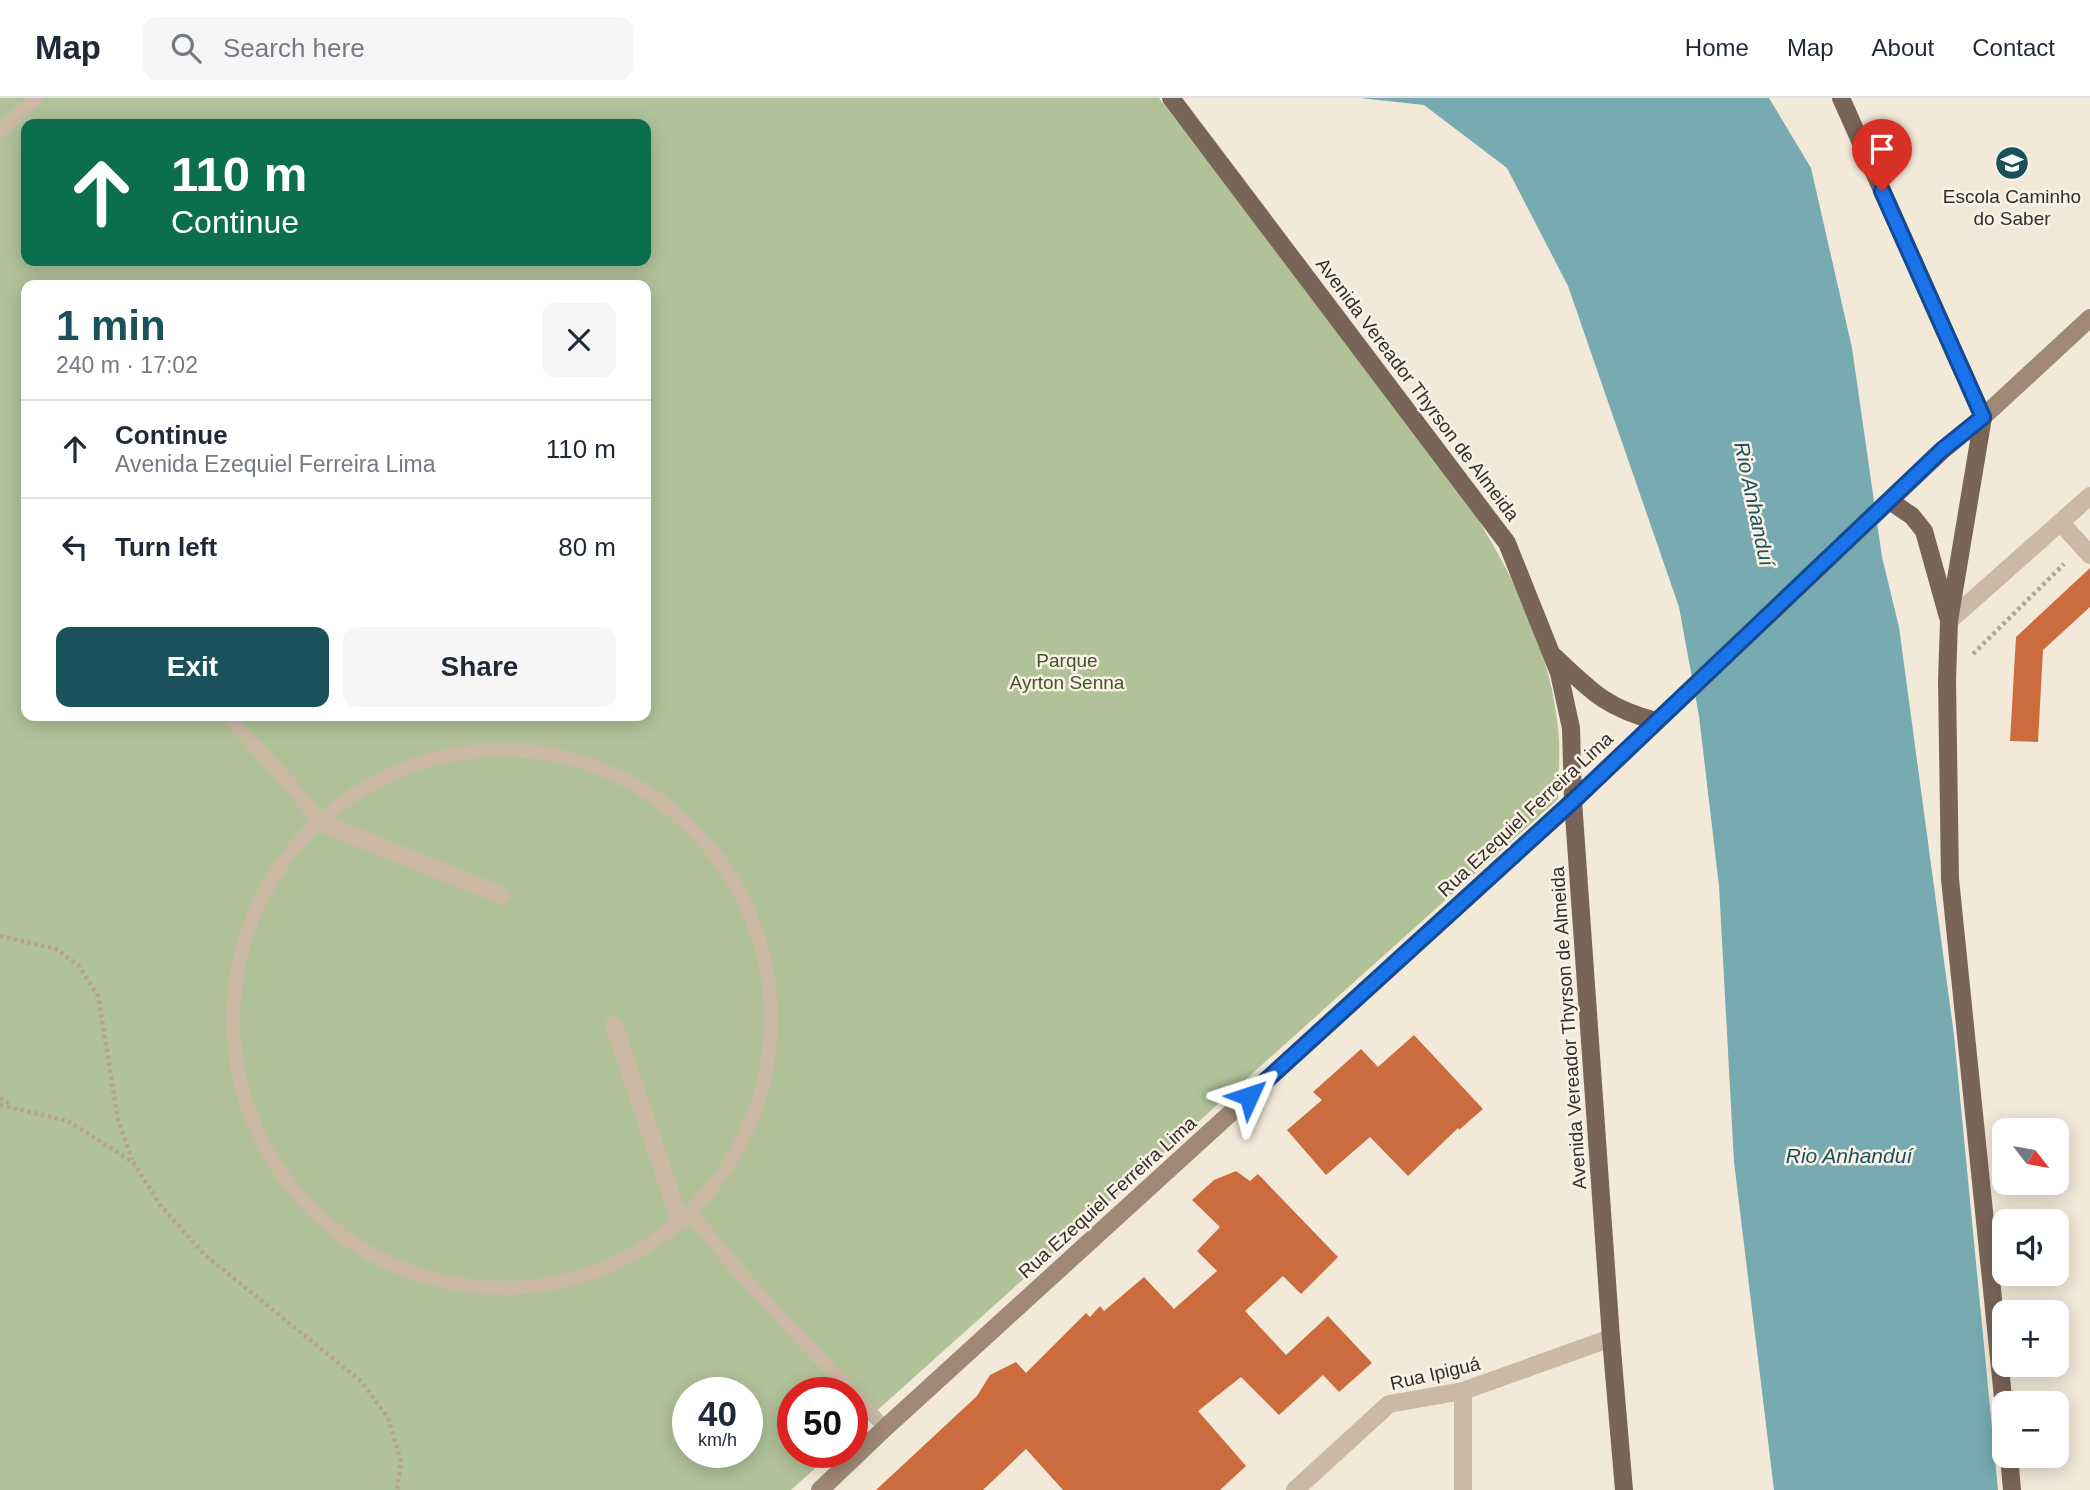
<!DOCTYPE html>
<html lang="en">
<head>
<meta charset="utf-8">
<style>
	:root { --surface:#fff; --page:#f6f6f7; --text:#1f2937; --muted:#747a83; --line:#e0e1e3; --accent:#1a515a }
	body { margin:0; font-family:Arial,sans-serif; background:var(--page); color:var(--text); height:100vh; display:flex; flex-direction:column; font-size:26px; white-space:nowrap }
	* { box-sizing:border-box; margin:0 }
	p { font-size:23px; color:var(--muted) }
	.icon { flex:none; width:38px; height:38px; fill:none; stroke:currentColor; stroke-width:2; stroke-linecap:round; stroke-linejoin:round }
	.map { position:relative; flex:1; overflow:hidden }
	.details { position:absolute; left:21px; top:182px; width:630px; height:441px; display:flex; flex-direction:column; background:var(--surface); border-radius:14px; box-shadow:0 4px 18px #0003 }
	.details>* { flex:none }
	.banner { position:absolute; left:21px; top:21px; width:630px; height:147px; border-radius:14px; box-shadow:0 4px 18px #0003; background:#0b6e4f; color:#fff; overflow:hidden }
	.needle { width:46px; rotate:121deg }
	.buttons { position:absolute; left:1992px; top:1020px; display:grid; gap:14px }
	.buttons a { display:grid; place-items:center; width:77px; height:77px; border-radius:14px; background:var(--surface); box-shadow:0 4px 18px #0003; font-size:35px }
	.speed { position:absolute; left:672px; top:1279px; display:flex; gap:14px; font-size:35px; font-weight:700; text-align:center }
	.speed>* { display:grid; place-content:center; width:91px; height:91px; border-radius:50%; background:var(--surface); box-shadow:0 4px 18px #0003; line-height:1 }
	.speed small { font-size:18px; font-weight:400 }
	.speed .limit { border:10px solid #d22; background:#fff; color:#111 }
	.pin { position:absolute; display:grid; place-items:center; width:60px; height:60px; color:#fff; margin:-72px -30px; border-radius:50% 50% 50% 0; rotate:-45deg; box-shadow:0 0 7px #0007 }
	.pin .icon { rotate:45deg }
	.me { position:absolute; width:77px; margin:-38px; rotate:48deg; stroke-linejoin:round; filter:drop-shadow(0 0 5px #0008) }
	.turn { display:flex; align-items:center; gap:24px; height:147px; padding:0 35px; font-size:32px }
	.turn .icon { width:91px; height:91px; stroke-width:2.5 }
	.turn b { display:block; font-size:49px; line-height:60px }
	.round { display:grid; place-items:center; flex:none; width:74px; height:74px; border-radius:14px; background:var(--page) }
	.summary { display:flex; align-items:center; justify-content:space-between; height:119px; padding:0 35px }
	h1 { font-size:42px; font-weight:700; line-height:52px; color:var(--accent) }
	.primary-button { display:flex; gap:14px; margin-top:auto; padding:14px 35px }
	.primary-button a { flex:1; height:80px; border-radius:14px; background:var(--accent); color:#fff; font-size:28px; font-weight:700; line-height:80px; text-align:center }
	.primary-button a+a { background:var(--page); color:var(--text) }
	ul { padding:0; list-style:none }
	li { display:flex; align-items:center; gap:21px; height:98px; padding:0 35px; border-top:2px solid var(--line) }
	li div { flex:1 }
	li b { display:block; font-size:26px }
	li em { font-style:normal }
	header { display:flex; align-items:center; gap:42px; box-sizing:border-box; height:98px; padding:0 35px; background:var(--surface); border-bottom:2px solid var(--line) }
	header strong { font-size:33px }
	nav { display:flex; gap:38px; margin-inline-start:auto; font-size:24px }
	.search { width:490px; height:63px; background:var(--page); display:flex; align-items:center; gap:18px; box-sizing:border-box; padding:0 24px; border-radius:14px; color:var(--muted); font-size:26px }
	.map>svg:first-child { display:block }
	.green { fill:#b1c299; fill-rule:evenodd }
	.water { fill:#77aab1 }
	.building { fill:#cc6c3e }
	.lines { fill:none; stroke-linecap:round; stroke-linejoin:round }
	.path { stroke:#b7a38f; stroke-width:4.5; stroke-dasharray:3.5 3.5; stroke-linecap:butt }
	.lane { stroke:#cbb9a5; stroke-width:14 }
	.street { stroke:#cbb9a5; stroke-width:18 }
	.secondary { stroke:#9f8876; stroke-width:18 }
	.primary { stroke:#796557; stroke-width:18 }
	.route-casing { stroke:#114b97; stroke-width:18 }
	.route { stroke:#1a73e8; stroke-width:12 }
	.labels { text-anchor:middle; stroke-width:5; stroke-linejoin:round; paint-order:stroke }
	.poi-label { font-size:19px; fill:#362d27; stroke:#faf2e6 }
	.street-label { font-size:19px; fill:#362d27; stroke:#faf2e6 }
	.park-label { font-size:19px; fill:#425629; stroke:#faf2e6 }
	.water-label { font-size:21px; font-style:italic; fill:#1a515a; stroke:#faf2e6 }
</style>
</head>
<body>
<header>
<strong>Map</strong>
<div class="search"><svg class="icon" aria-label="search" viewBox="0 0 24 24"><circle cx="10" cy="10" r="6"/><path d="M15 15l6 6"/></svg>Search here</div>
<nav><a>Home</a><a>Map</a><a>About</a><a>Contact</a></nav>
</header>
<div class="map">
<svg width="2090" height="1392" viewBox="0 0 2090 1392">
	<rect width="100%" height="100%" fill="#f3e9d9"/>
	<path class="green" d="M0 0H1159L1460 393C1508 467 1553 550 1559 641 1560 661 1558 681 1558 701L852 1335V1295H793V1354L832 1355 791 1392H0ZM26 26H646V163H26ZM26 187H646V618H26ZM688 1295H747V1354H688Z"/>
	<path class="water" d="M1360 0H1769L1811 70 1852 250 1882 459 1899 529 1954 937 1998 1392H1774L1734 1064 1719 788 1699 618 1679 509 1568 188 1507 70 1424 7Z"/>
	<g class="building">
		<path d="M2090 470V509L2043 552 2038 644 2010 643 2016 539Z"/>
		<path d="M1414 937 1483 1011 1459 1032 1458 1030 1408 1078 1370 1039 1326 1077 1287 1032 1322 1002 1313 994 1361 951 1378 969Z"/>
		<path d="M1236 1073 1250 1083 1258 1076 1338 1159 1301 1196 1283 1178 1245 1213 1286 1257 1328 1218 1372 1265 1339 1294 1323 1277 1279 1317 1241 1279 1198 1313 1246 1368 1220 1392H1063L1026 1351 983 1392H876L977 1298 990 1277 1016 1264 1026 1275 1086 1215 1090 1219 1100 1208 1104 1213 1144 1179 1174 1211 1217 1173 1197 1153 1220 1129 1192 1102 1214 1082Z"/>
	</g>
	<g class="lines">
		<g class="path">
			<path d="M1973 556 2064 466"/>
			<path d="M0 838 56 851 78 867 98 898 118 1021 132 1062"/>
			<path d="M0 1000 10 1006"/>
			<path d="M0 1007 68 1023 133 1064 161 1108 205 1157 362 1284 388 1320 401 1363 397 1392"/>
		</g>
		<g class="lane">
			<path d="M0 33 36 0"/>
			<path d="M227 618 290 686 319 724"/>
			<circle cx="502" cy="921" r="269"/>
			<path d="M691 1116 747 1183 852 1295"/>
			<path d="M852 1295 885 1330"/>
		</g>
		<g class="street">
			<path d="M2061 425 2090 457"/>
			<path d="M1949 523 2090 398"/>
			<path d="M319 724 501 797"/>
			<path d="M614 927 680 1123"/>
			<path d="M1295 1392 1389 1306 1463 1293 1611 1240"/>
			<path d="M1463 1392V1293"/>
		</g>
		<path class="secondary" d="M820 1392 885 1330 1573 703 1943 352 1983 319 2090 220"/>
		<g class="primary">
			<path d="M1171 0 1507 445 1559 575 1571 630 1573 703 1611 1240 1624 1392"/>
			<path d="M1841 0 1983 319 1949 523 1947 583 1950 781 2004 1309"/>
			<path d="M1890 403 1912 418 1924 433 1948 519"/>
			<path d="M1555 559C1591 593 1606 610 1656 623"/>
			<path d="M2009 1358 2012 1392"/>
		</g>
	</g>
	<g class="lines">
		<g class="route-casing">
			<path id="route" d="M1249 998 1573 703 1942 352 1983 319 1882 93"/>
		</g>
		<use href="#route" class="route"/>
	</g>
	<defs>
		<g id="school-disc" transform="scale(1.75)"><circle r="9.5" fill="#1a515a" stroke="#faf2e6"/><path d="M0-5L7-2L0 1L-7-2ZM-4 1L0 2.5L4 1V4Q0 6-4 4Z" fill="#fff"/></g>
	</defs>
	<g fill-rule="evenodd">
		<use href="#school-disc" x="2012" y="65"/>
	</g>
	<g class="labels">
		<g class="poi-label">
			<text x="2012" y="105">Escola Caminho<tspan x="2012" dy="22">do Saber</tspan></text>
		</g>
		<g class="street-label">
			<text transform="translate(1418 291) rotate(53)" y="7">Avenida Vereador Thyrson de Almeida</text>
			<text transform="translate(1525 716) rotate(-43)" y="7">Rua Ezequiel Ferreira Lima</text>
			<text transform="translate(1568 930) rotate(-94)" y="7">Avenida Vereador Thyrson de Almeida</text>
			<text transform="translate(1107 1099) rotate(-42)" y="7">Rua Ezequiel Ferreira Lima</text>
			<text transform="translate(1435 1275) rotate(-13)" y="7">Rua Ipiguá</text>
		</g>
		<g class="park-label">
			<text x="1067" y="569">Parque<tspan x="1067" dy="22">Ayrton Senna</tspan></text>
		</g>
		<g class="water-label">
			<text transform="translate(1754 406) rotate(78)" y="7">Rio Anhanduí</text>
			<text x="1849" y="1065">Rio Anhanduí</text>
		</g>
	</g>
</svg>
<div class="buttons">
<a><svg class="needle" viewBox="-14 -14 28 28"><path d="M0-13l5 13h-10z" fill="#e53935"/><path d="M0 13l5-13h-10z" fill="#747a83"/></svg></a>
<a><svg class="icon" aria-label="sound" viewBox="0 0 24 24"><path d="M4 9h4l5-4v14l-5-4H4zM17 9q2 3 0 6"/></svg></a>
<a>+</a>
<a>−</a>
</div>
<div class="speed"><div>40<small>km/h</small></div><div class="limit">50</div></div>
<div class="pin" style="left:1882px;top:93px;background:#d93025"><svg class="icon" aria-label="arrive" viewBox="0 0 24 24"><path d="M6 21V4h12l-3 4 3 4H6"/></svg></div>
<svg class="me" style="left:1249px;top:998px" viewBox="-20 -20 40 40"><path d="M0-17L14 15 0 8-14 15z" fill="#1a73e8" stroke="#fff" stroke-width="4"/></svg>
<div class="banner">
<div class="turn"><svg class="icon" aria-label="ahead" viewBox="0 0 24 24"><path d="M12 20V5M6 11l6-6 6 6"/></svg><div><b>110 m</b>Continue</div></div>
</div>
<section class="details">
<div class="summary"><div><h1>1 min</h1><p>240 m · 17:02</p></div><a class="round"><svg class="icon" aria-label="close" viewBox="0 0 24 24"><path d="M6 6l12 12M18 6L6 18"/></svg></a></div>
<ul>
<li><svg class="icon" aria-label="ahead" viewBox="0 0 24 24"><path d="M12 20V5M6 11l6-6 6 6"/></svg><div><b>Continue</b><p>Avenida Ezequiel Ferreira Lima</p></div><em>110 m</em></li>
<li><svg class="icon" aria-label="left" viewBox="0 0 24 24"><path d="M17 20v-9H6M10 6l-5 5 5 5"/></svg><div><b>Turn left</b></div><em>80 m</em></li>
</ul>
<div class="primary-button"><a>Exit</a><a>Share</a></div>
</section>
</div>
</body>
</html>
